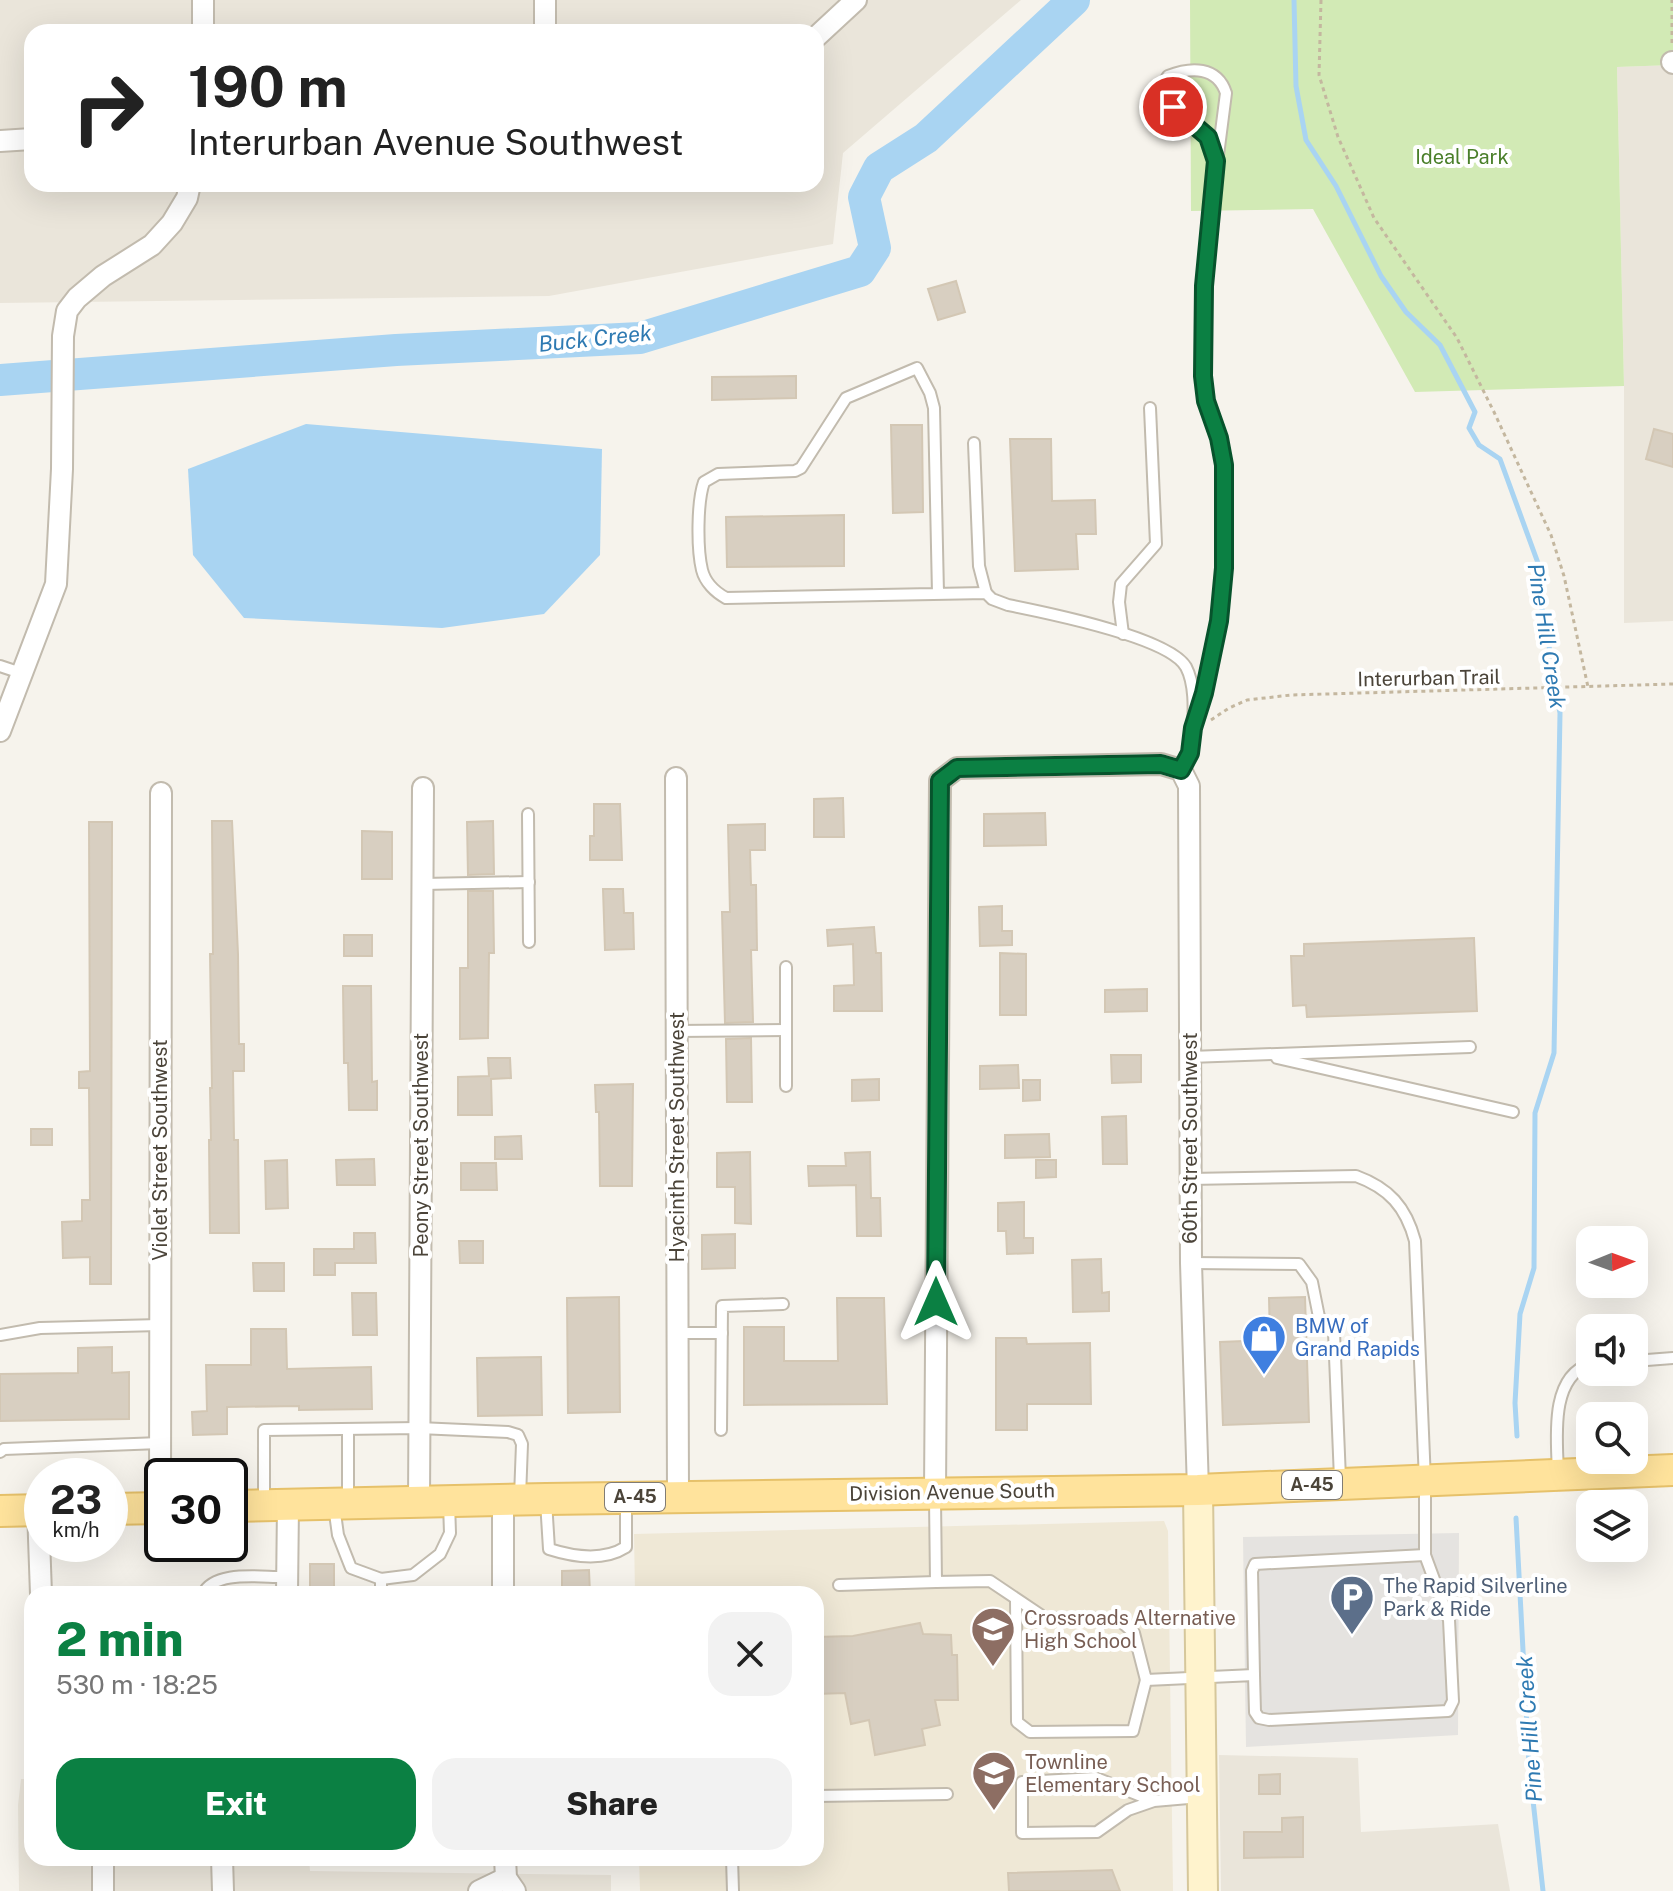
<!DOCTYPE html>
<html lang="en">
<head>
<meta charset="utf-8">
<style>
	:root { --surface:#fff; --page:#f2f2f2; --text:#222; --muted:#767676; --accent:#0b8043 }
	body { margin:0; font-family:"Public Sans",sans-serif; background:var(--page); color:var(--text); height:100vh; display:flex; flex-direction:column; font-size:30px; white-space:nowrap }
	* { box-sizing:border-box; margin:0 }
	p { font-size:26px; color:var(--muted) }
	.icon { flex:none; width:44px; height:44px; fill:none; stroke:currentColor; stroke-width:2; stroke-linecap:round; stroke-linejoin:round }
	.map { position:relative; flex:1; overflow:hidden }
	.drawer { position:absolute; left:24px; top:1586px; width:800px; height:280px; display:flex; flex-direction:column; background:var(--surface); border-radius:24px; box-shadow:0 8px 32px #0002 }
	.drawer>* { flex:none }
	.hud { position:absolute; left:24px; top:24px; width:800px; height:168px; border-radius:24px; box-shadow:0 8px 32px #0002; background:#fff; color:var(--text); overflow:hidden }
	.needle { width:52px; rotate:89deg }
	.buttons { position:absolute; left:1576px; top:1226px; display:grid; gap:16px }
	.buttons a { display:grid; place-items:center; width:72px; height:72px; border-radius:16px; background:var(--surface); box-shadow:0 8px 32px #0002; font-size:40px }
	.speed { position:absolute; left:24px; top:1458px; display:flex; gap:16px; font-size:40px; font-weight:700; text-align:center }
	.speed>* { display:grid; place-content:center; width:104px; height:104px; border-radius:50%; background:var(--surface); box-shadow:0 8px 32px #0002; line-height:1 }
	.speed small { font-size:20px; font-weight:400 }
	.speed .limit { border:4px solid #111; border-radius:12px; background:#fff; color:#111 }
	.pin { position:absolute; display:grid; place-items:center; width:68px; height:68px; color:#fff; margin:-34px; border:4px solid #fff; border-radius:50%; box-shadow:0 2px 8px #0007 }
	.me { position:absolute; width:88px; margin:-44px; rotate:0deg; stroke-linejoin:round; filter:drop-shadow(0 0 6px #0008) }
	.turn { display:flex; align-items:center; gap:28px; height:168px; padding:0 32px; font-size:36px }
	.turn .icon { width:104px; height:104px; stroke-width:2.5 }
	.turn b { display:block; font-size:56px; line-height:68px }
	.round { display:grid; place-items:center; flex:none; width:84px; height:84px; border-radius:24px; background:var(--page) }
	.headline { display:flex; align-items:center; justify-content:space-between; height:136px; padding:0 32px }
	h1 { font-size:48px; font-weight:800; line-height:60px; color:var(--accent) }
	.action { display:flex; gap:16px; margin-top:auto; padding:16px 32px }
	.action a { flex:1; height:92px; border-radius:24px; background:var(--accent); color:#fff; font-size:32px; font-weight:800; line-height:92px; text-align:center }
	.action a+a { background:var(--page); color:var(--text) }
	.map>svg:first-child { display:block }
	.residential { fill:#eae5da; fill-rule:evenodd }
	.education { fill:#efe8d6 }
	.green { fill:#d2eab5 }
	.parking { fill:#e5e3e0 }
	.water { fill:#a9d4f2 }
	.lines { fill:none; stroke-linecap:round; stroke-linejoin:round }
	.stream { stroke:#a9d4f2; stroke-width:5 }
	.river { stroke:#a9d4f2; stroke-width:32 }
	.building { fill:#d8cfc1; stroke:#d3c7b4; stroke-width:2 }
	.service-casing { stroke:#c2bbae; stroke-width:14 }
	.minor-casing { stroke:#c2bbae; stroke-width:24 }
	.secondary-casing { stroke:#d6c79b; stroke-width:32 }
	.primary-casing { stroke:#e6c16a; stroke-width:34 }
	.path { stroke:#c4b79f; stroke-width:3; stroke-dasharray:4 4; stroke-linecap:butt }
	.service { stroke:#fff; stroke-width:10 }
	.minor { stroke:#fff; stroke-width:20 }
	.secondary { stroke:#fff3cd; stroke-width:28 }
	.primary { stroke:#ffe39c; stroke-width:30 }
	.route-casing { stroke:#07532c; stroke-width:20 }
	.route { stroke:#0b8043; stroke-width:14 }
	.labels { text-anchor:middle; stroke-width:8; stroke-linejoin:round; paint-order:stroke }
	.shield { fill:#fff; stroke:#817c74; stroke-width:2 }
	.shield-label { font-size:18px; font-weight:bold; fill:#4b4439 }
	.park-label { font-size:20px; fill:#4a7f2a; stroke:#fff }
	.street-label { font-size:20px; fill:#4b4439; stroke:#fff }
	.shop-label { font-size:20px; fill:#366cbe; stroke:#fff; text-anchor:start }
	.service-label { font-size:20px; fill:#4e5e75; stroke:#fff; text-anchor:start }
	.education-label { font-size:20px; fill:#785e54; stroke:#fff; text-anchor:start }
	.water-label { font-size:22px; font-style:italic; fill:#2e7ab2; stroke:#fff }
</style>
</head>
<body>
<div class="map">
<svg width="1673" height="1891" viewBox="0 0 1673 1891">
	<rect width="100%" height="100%" fill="#f6f3ec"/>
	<g class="residential">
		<path d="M0 0H1021L843 153 833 244 549 296 0 303ZM32 32H816V184H32Z"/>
		<path d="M1673 65V621L1624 623V386L1617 67Z"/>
		<path d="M1219 1755 1358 1758 1361 1832 1498 1824 1510 1891H1221Z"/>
		<path d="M21 1779H32V1858H309L310 1871 611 1875V1891H19L18 1805Z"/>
	</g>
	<path class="education" d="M1164 1521 1168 1531 1173 1891H640L639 1858H816V1594H635L634 1534Z"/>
	<path class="green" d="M1190 0H1673V65L1617 67 1624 386 1415 392 1313 209 1191 211Z"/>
	<path class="parking" d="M1459 1533 1458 1735 1246 1747 1243 1537Z"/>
	<path class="water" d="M306 424 602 449 600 555 544 614 442 628 244 618 193 555 188 469Z"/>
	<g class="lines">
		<g class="stream">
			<path d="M1294 0 1296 86 1306 140 1336 186 1381 276 1406 312 1440 345 1475 412 1469 428 1479 445 1500 459 1542 574 1539 603 1550 626 1549 655 1560 713 1554 1053 1535 1113 1534 1268 1520 1314 1515 1403 1517 1436"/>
			<path d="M1516 1518 1529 1764 1543 1891"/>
		</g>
		<path class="river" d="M0 380 396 350 640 338 860 271 875 248 864 197 879 168 926 138 1074 0"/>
	</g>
	<g class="building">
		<path d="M956 281 965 312 938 320 928 289Z"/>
		<path d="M796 376V398L712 400V377Z"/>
		<path d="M891 425H922L923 512 893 513Z"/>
		<path d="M1654 429 1673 434V467L1646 459Z"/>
		<path d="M1010 439H1051L1052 501 1095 500 1096 534H1076L1078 569 1015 571Z"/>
		<path d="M844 515V566L727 567 726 517Z"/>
		<path d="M843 798 844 837H814V799Z"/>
		<path d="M594 804H620L622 860H590V836H594Z"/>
		<path d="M1045 813 1046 845 984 846V814Z"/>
		<path d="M212 821H232L238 954 239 1044H244V1071H233L234 1140H238L239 1233H210L209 1140H211L210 1088H212L210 954H213Z"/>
		<path d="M493 821 494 874 468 875 467 822Z"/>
		<path d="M89 822H112L111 1284H90V1257L63 1258 62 1222 82 1221V1200H90L89 1088H79V1072L90 1071Z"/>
		<path d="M765 824V850H750L751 885H756L757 950H751L753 1022 725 1023 722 912H730L728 825Z"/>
		<path d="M362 831 392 832V879H362Z"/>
		<path d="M603 889H623L624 913H633L634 949 605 950Z"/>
		<path d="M468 891H493L494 953H489L488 1038 460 1039V968H468Z"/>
		<path d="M1002 906V931H1012V945L980 946 979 907Z"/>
		<path d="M874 927 876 953H881L882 1011H834V986L854 985 853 944 828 946 827 930Z"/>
		<rect x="344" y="935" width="28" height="21"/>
		<path d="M1474 938 1477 1011 1307 1017 1306 1005 1293 1006 1291 956H1304V944Z"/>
		<path d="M1000 953 1026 954V1015H1000Z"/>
		<path d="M343 986H371L372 1082 377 1081V1110H349L348 1063H344Z"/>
		<path d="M1147 989V1011L1105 1012V990Z"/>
		<path d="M751 1038 752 1102H727L726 1039Z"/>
		<path d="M1111 1055H1141V1082L1112 1083Z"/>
		<path d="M488 1058H510L511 1078 491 1079 492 1115H458V1077L489 1076Z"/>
		<path d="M1018 1065 1019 1088 980 1089V1066Z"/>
		<path d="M879 1079V1100L852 1101V1080Z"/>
		<path d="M1023 1080H1040V1100L1023 1101Z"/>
		<path d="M633 1084 632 1186H600L599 1112H596L595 1085Z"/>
		<path d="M1126 1116 1127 1164H1103L1102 1117Z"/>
		<rect x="31" y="1129" width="21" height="16"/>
		<path d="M1049 1134 1050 1157 1005 1158V1135Z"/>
		<path d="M521 1136 522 1159H495V1137Z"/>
		<path d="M750 1152 751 1224 735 1223V1187H717V1153Z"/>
		<path d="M870 1152 871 1198H880L881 1236H857L856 1185 809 1186 808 1166H846L845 1153Z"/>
		<path d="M374 1159 375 1185H337L336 1160Z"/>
		<path d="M287 1160 288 1208 266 1209 265 1161Z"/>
		<path d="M1036 1160H1056V1177L1036 1178Z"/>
		<path d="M461 1163H496L497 1190H461Z"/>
		<path d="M1024 1202V1238H1033V1253L1007 1254 1006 1231H998V1203Z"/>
		<path d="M354 1233H375L376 1263H335V1275H314V1249H354Z"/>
		<path d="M735 1234V1268L702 1269V1235Z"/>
		<path d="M459 1241H483V1263H460Z"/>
		<path d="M1101 1259 1102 1293 1109 1292V1311L1073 1312 1072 1260Z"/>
		<path d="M253 1263H284V1291H254Z"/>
		<path d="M352 1293H376L377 1335H353Z"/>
		<path d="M619 1297 620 1412 568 1413 567 1298Z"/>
		<path d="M1305 1297 1309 1422 1223 1425 1220 1342 1270 1340 1269 1298Z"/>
		<path d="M837 1298H884L887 1404 744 1405V1327H784V1361H838Z"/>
		<path d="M251 1329H286L287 1369 371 1367 372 1409 299 1410V1406L227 1407V1434L193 1435 192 1412 207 1411 206 1365H251Z"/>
		<path d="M996 1338H1026L1027 1344 1090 1343 1091 1404H1027V1430H996Z"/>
		<path d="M112 1347V1373L129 1372V1419L0 1421V1374L78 1373V1348Z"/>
		<path d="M541 1357 542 1415 478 1416 477 1358Z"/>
		<rect x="310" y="1564" width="24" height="30"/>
		<path d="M589 1570 590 1594H562V1571Z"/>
		<path d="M920 1623 923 1634 951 1635 952 1655H957L958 1700H935L940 1725 922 1729 925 1745 875 1755 869 1720 851 1724 845 1693 816 1694V1637L853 1636Z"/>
		<path d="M1280 1774V1794H1259V1775Z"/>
		<path d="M1303 1817V1857L1244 1858V1832H1282V1818Z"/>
		<path d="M1112 1870 1120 1891H1009L1008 1873Z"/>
	</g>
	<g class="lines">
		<g class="service-casing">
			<g id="service">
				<path d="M974 443 979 566 986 593"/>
				<path d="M938 593 934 408 930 393 917 368 846 398 801 468 795 471 718 474 704 482C697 502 697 549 702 570 705 582 715 592 726 598L986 593 992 599 1008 605C1043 612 1169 637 1186 667 1195 684 1194 709 1193 728"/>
				<path d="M1123 634 1119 602 1121 584 1156 544 1150 408"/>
				<path d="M0 666 21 673"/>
				<path d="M1181 770C1193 750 1188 743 1195 723 1224 637 1224 555 1224 465L1222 450 1206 401 1203 376 1204 286 1209 225 1226 93C1217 66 1191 67 1168 76 1148 102 1194 119 1207 136 1212 143 1214 152 1216 161"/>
				<path d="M528 814 529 942"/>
				<path d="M423 884 529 882"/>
				<path d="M676 1031 786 1030"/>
				<path d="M1190 1057 1470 1047"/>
				<path d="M1277 1058 1513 1112"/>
				<path d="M786 1086V967"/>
				<path d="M1191 1263 1299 1264 1312 1282 1319 1317 1334 1332 1340 1479"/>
				<path d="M677 1333H722"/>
				<path d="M0 1335 40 1328 160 1325"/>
				<path d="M1634 1361 1673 1358"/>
				<path d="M721 1430 722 1306 783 1304"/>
				<path d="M0 1452 4 1449 160 1443"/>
				<path d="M1558 1473C1557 1440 1549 1377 1590 1364"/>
				<path d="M935 1499 936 1582 990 1581 1045 1618 1118 1619 1134 1633 1146 1680 1254 1675 1255 1712 1259 1718 1269 1720 1448 1711 1453 1701 1449 1620 1425 1555V1481L1415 1241C1406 1207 1389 1188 1356 1176L1190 1179"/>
				<path d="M348 1500V1430"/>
				<path d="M546 1501 549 1549C574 1557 604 1561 626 1547V1500"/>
				<path d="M264 1502V1430L419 1428 508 1432 518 1435 522 1444 520 1497"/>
				<path d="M334 1506 338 1535 351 1568 381 1579 413 1575 440 1554 450 1533 449 1503"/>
				<path d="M381 1579V1594"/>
				<path d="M839 1585 936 1582"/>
				<path d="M203 1594C215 1569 263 1578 287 1577"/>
				<path d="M1016 1600 1017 1722 1030 1732 1133 1731 1146 1680"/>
				<path d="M1254 1675 1252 1571 1255 1564 1425 1555"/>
				<path d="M816 1796 947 1794"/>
				<path d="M1154 1801 1096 1778 1022 1782V1833L1097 1832 1128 1810 1154 1801 1200 1797"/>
				<path d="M732 1858 733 1891"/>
			</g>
		</g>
		<g class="minor-casing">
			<g id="minor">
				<path d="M545 0V32"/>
				<path d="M203 32V0"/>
				<path d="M816 37 856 0"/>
				<path d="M1672 62 1673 63"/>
				<path d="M0 141 32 139"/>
				<path d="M0 731 56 584 62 469 63 336 67 311 77 298 103 276 152 245 172 223 187 198 190 184"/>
				<path d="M676 778 678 1497"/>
				<path d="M935 1492 940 781 957 768 1161 764 1181 770 1189 786 1191 1263 1198 1490"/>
				<path d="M419 1502 423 788"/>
				<path d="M160 1508 161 793"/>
				<path d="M38 1510 41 1594"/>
				<path d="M287 1594 288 1505"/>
				<path d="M503 1594V1499"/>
				<path d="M103 1858V1891"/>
				<path d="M222 1858 223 1891"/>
				<path d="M505 1858 506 1878 515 1891"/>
				<path d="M479 1891 506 1878"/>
			</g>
		</g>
		<g class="secondary-casing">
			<path id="secondary" d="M1198 1490 1203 1891"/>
		</g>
		<g class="primary-casing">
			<g id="primary">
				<path d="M230 1506 546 1499 1198 1490 1673 1470"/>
				<path d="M110 1509 162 1508"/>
				<path d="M0 1511 42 1510"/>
			</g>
		</g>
		<g class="path">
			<path d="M1321 0 1319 75 1338 137 1374 218 1457 338 1494 412 1551 535 1564 576 1588 687"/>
			<path d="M1672 43V0"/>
			<path d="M1211 720 1229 708 1247 700 1291 695 1673 684"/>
		</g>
		<use href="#service" class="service"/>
		<use href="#minor" class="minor"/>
		<use href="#secondary" class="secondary"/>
		<use href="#primary" class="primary"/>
	</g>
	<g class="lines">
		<g class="route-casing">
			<path id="route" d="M936 1302 940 781 957 768 1161 764 1181 770 1190 753 1193 728 1204 693 1219 621 1224 568V465L1219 438 1206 401 1203 376 1204 286 1216 161 1208 137 1173 107"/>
		</g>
		<use href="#route" class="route"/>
	</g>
	<defs>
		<g id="shop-pin" transform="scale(2.3)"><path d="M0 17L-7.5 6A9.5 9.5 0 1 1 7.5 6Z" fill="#3f7fe0" stroke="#fff"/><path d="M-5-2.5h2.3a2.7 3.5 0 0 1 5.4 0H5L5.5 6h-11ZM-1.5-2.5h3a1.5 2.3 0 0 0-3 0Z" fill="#fff"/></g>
		<g id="parking-pin" transform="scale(2.3)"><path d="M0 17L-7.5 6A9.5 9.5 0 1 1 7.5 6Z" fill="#5c6f8a" stroke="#fff"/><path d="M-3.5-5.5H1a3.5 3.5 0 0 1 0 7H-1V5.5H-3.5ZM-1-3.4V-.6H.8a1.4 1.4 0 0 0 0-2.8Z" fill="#fff"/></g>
		<g id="school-pin" transform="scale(2.3)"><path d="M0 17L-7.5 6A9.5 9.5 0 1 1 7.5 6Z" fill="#8d6e63" stroke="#fff"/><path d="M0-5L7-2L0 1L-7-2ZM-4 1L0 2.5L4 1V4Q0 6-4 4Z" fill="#fff"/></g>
	</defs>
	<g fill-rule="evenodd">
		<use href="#shop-pin" x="1264" y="1337"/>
		<use href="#parking-pin" x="1352" y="1597"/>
		<use href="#school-pin" x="993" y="1629"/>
		<use href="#school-pin" x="994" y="1773"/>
	</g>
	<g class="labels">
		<g class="shield">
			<rect x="1282" y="1471" width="60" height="28" rx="6"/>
			<rect x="605" y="1483" width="60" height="28" rx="6"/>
		</g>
		<g class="shield-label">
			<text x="1312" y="1491">A-45</text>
			<text x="635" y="1503">A-45</text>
		</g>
		<g class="park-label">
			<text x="1462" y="164">Ideal Park</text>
		</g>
		<g class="street-label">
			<text transform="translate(1429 678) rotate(-1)" y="7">Interurban Trail</text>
			<text transform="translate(677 1137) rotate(-90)" y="7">Hyacinth Street Southwest</text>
			<text transform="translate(1190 1138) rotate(-90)" y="7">60th Street Southwest</text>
			<text transform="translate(421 1145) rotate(-90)" y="7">Peony Street Southwest</text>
			<text transform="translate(160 1150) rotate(-90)" y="7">Violet Street Southwest</text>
			<text transform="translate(952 1492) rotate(-1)" y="7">Division Avenue South</text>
		</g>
		<g class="shop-label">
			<text x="1295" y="1333">BMW of<tspan x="1295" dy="23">Grand Rapids</tspan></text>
		</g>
		<g class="service-label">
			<text x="1383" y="1593">The Rapid Silverline<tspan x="1383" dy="23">Park &amp; Ride</tspan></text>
		</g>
		<g class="education-label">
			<text x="1024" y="1625">Crossroads Alternative<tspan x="1024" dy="23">High School</tspan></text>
			<text x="1025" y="1769">Townline<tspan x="1025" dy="23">Elementary School</tspan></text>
		</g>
		<g class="water-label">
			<text transform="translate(595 338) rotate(-6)" y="8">Buck Creek</text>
			<text transform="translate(1547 636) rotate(81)" y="8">Pine Hill Creek</text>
			<text transform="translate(1529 1729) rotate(-94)" y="8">Pine Hill Creek</text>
		</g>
	</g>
</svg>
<div class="buttons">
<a><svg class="needle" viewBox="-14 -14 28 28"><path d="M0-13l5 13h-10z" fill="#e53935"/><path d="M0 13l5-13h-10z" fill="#767676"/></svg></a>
<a><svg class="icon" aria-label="sound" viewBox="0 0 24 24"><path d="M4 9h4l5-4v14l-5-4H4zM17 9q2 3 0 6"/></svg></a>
<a><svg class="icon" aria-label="search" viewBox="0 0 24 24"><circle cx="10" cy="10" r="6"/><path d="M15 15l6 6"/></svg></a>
<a><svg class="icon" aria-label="layers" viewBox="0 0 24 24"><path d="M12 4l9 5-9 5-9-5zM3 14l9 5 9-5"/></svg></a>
</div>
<div class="speed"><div>23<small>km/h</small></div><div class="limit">30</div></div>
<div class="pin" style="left:1173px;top:107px;background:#d93025"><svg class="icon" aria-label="arrive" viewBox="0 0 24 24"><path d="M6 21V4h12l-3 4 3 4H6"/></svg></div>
<svg class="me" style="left:936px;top:1302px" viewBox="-20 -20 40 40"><path d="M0-17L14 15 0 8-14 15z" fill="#0b8043" stroke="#fff" stroke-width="4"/></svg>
<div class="hud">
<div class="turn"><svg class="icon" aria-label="right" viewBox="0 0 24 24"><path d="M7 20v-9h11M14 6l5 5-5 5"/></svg><div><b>190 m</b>Interurban Avenue Southwest</div></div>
</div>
<section class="drawer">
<div class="headline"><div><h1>2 min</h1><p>530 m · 18:25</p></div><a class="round"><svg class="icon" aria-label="close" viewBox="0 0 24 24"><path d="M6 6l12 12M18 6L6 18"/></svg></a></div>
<div class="action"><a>Exit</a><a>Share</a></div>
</section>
</div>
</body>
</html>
